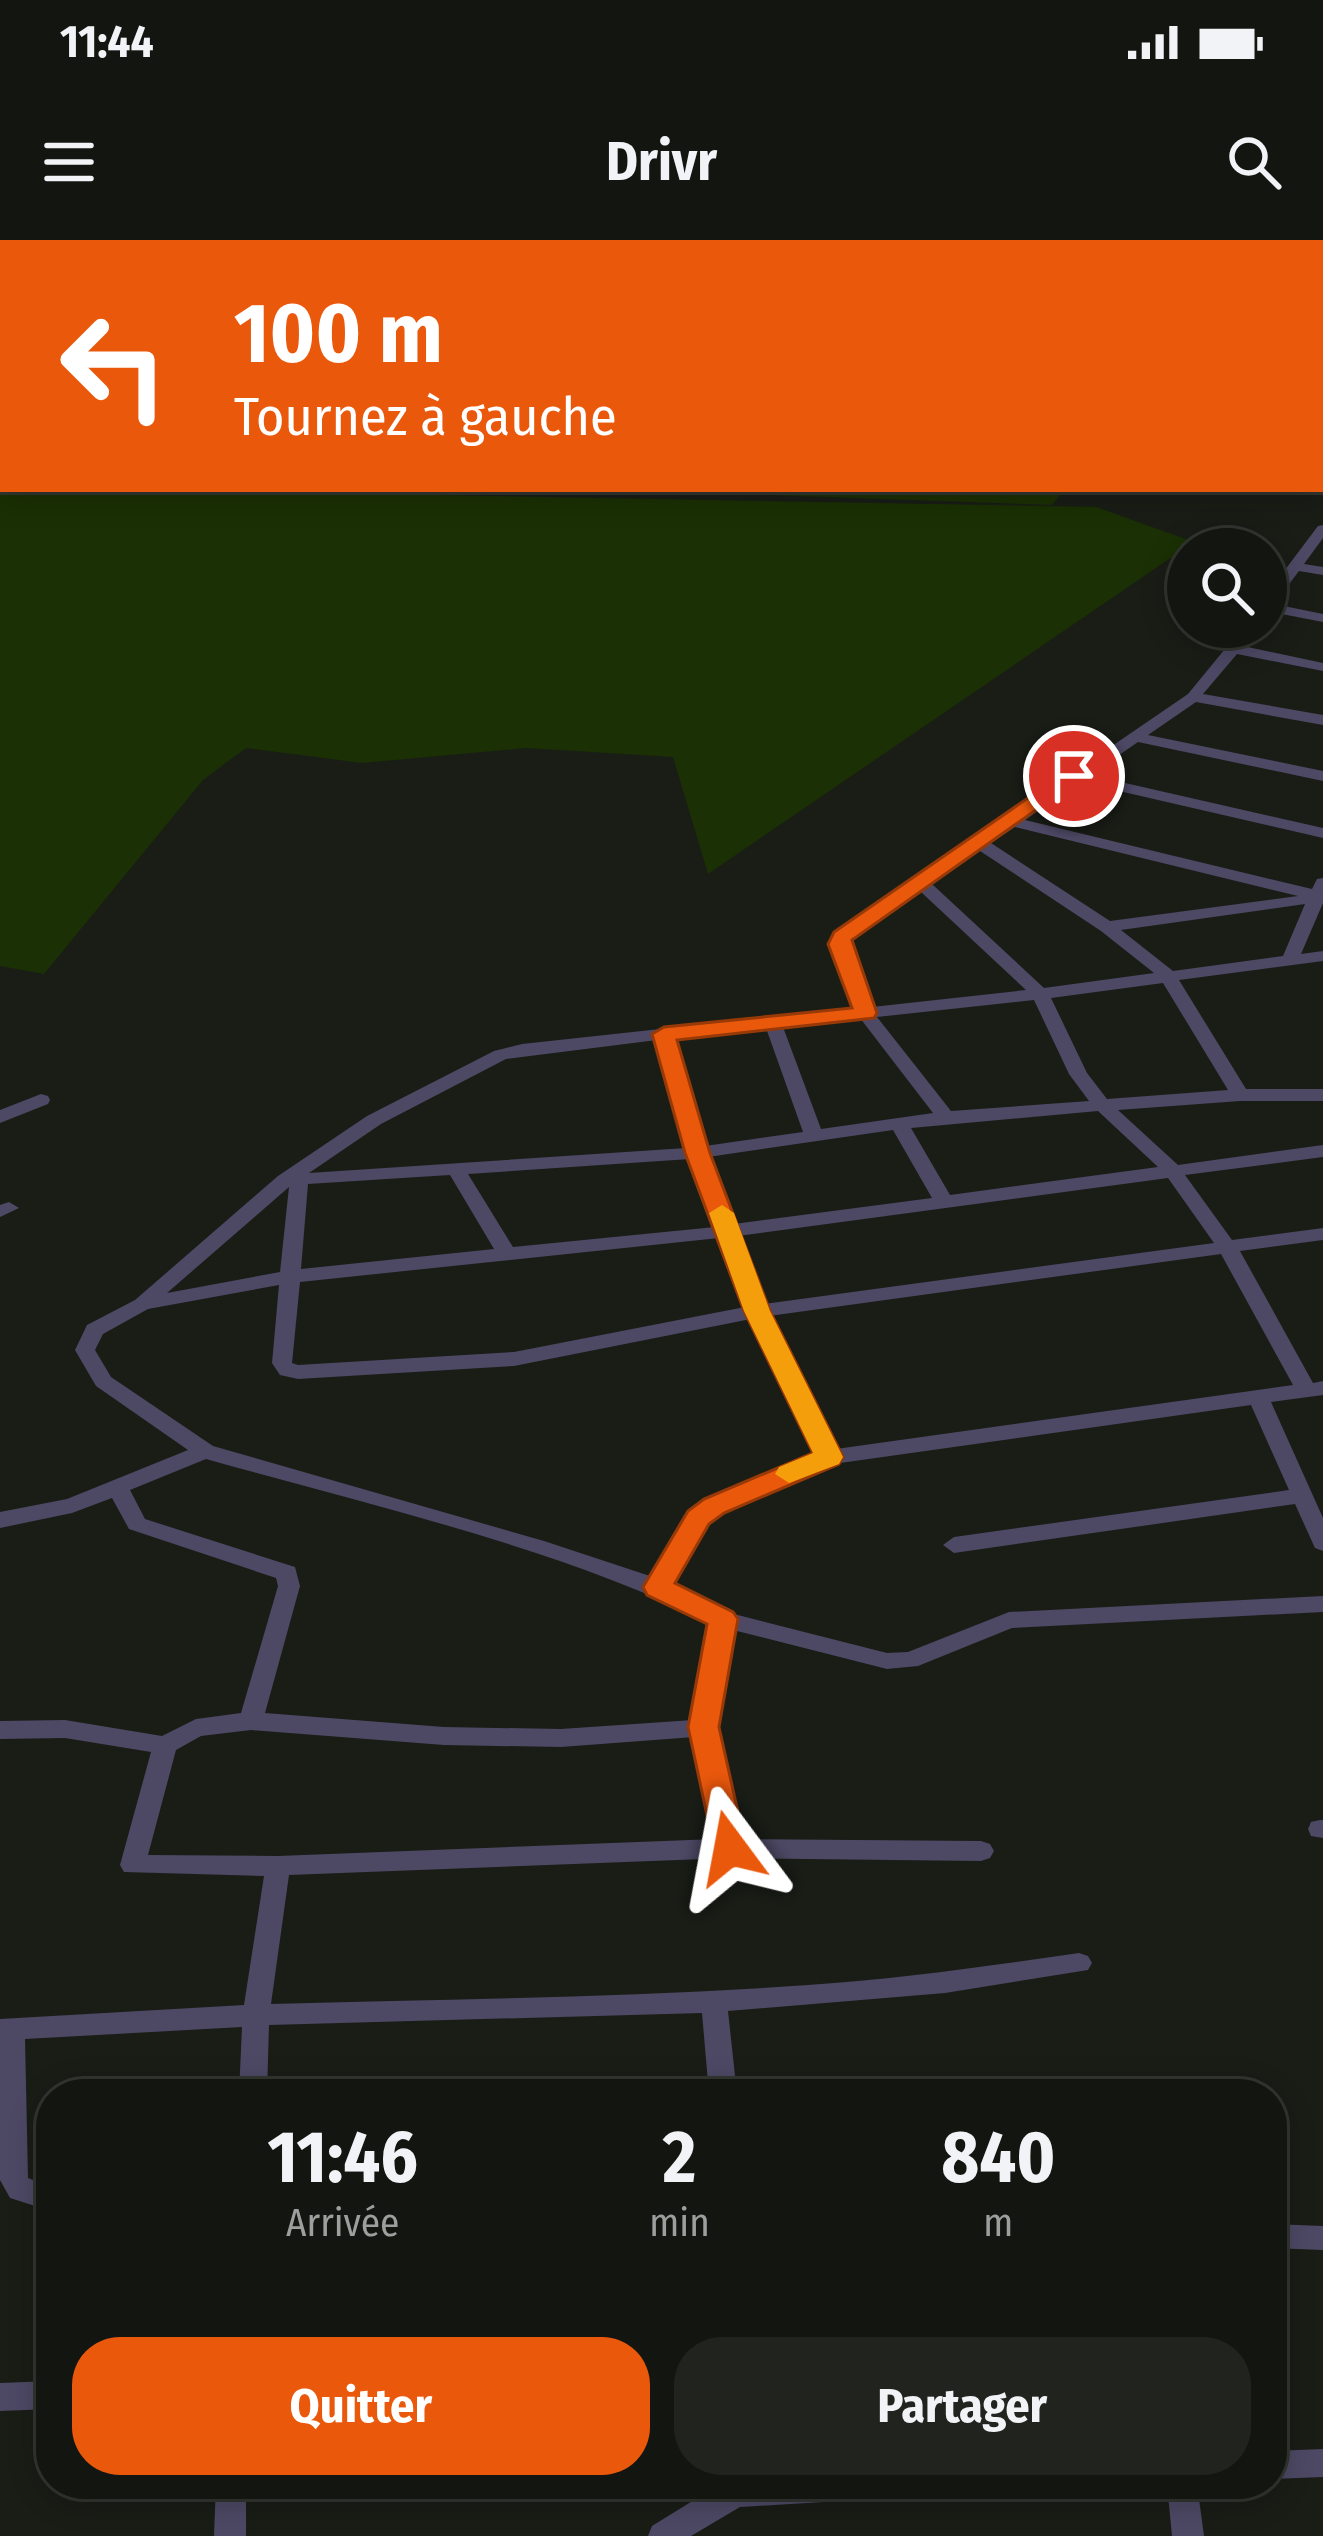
<!DOCTYPE html>
<html lang="fr">
<head>
<meta charset="utf-8">
<style>
	:root { --surface:#131610; --page:#20231e; --text:#f1f3f6; --muted:#9d9f9f; --line:#323530; --accent:#ea580c }
	body { margin:0; font-family:"Fira Sans Condensed",sans-serif; background:var(--page); color:var(--text); height:100vh; display:flex; flex-direction:column; font-size:45px; white-space:nowrap }
	* { box-sizing:border-box; margin:0 }
	p { font-size:39px; color:var(--muted) }
	.icon { flex:none; width:66px; height:66px; fill:none; stroke:currentColor; stroke-width:2; stroke-linecap:round; stroke-linejoin:round }
	.map { position:relative; flex:1; overflow:hidden }
	.side { position:absolute; left:36px; top:1839px; width:1251px; height:420px; display:flex; flex-direction:column; background:var(--surface); border-radius:48px; box-shadow:0 6px 30px #0003,0 0 0 3px var(--line) }
	.side>* { flex:none }
	.top-card { position:absolute; left:0px; top:0px; width:1323px; height:252px; box-shadow:0 6px 30px #0003,0 0 0 3px var(--line); background:#ea580c; color:#fff; overflow:hidden }
	.controls { position:absolute; left:1167px; top:288px; display:grid; gap:24px }
	.controls a { display:grid; place-items:center; width:120px; height:120px; border-radius:50%; background:var(--surface); box-shadow:0 6px 30px #0003,0 0 0 3px var(--line); font-size:60px }
	.pin { position:absolute; display:grid; place-items:center; width:102px; height:102px; color:#fff; margin:-51px; border:6px solid #fff; border-radius:50%; box-shadow:0 3px 12px #0007 }
	.me { position:absolute; width:132px; margin:-66px; rotate:347deg; stroke-linejoin:round; filter:drop-shadow(0 0 9px #0008) }
	.turn { display:flex; align-items:center; gap:42px; height:252px; padding:0 36px; font-size:54px }
	.turn .icon { width:156px; height:156px; stroke-width:2.5 }
	.turn b { display:block; font-size:84px; line-height:102px }
	.eta { display:flex; justify-content:space-evenly; align-items:center; height:204px; text-align:center }
	.eta b { font-size:72px; font-weight:700; line-height:84px }
	.cta { display:flex; gap:24px; margin-top:auto; padding:24px 36px }
	.cta a { flex:1; height:138px; border-radius:48px; background:var(--accent); color:#fff; font-size:48px; font-weight:700; line-height:138px; text-align:center }
	.cta a+a { background:var(--page); color:var(--text) }
	.status { display:flex; justify-content:space-between; align-items:center; height:84px; padding:0 60px; background:var(--surface); direction:ltr }
	.status svg { height:33px; fill:currentColor }
	header { display:flex; justify-content:space-between; align-items:center; height:156px; padding:0 36px; background:var(--surface); font-size:54px; font-weight:700 }
	.map>svg:first-child { display:block }
	.green { fill:#1b3004 }
	.lines { fill:none; stroke-linecap:round; stroke-linejoin:round }
	.minor { fill:#4d4864; fill-rule:evenodd }
	.route { fill:#ea580c; stroke:#983908; stroke-width:3 }
	.slow { fill:#f59e0b }
</style>
</head>
<body>
<div class="status"><b>11:44</b><svg viewBox="0 0 49 12"><path d="M0 12V9h3v3zM5 12V6h3v6zM10 12V3h3v9zM15 12V0h3v12zM26 1h20v11H26zM47 4h2v5h-2z"/></svg></div>
<header><svg class="icon" aria-label="menu" viewBox="0 0 24 24"><path d="M4 6h16M4 12h16M4 18h16"/></svg>Drivr<svg class="icon" aria-label="search" viewBox="0 0 24 24"><circle cx="10" cy="10" r="6"/><path d="M15 15l6 6"/></svg></header>
<div class="map">
<svg width="1323" height="2296" viewBox="0 0 1323 2296">
	<rect width="100%" height="100%" fill="#191d16"/>
	<g class="green">
		<path d="M0 247 1096 267 1194 302 708 634 673 517 526 508 362 523 246 508 203 540 44 734 0 726Z"/>
		<path d="M597 249H1065L1052 265Z"/>
	</g>
	<g class="lines">
		<g class="minor">
			<path d="M304 0H352L357 3H308Z"/>
			<path d="M479 249 471 254 464 250 465 249Z"/>
			<path d="M1323 285V298L1304 324 1323 327V335L1299 331 1274 364 1323 374V382L1266 371V355L1318 286Z"/>
			<path d="M1243 387H1258L1243 406 1323 423V431L1237 414 1203 454 1323 475V485L1196 462 1148 495 1323 531V541L1138 502 1090 535 1323 588V598L1080 542 1025 580 1312 649 1317 639 1323 638V663L1301 714 1323 711V721L1179 740 1246 849H1323V861H1240L1118 870 1178 925 1323 905V917L1185 935 1232 1000 1323 988V1000L1240 1011 1313 1143 1323 1141V1155L1271 1162 1323 1278V1311L1315 1308 1295 1264 954 1313 943 1305 954 1297 1289 1250 1251 1165 833 1224 722 1271 706 1283 671 1344 730 1373 887 1413 908 1412 1009 1372 1323 1356V1372L1012 1388 918 1426 887 1429 733 1390 716 1488 740 1599 981 1601 990 1604 994 1611 990 1618 981 1621 730 1618 289 1635 271 1764C450 1759 629 1758 808 1745 899 1739 989 1726 1079 1713L1088 1716 1092 1723 1088 1730 945 1753 728 1771 737 1854H709L702 1773 269 1785 267 1854H239L242 1787 25 1799 28 1938 51 1947V1971L10 1958 0 1940V1779L244 1765 264 1636 124 1632 120 1625 151 1512 65 1498 0 1499V1481L65 1480 162 1496 196 1479 241 1473 278 1346 276 1338 129 1289 112 1258 72 1273 0 1288V1272L67 1259 188 1210 96 1146 75 1110 87 1085 135 1060 278 936 367 876 494 811 522 804 854 768 830 701 833 697 1188 454ZM1015 587 1298 656 1110 681 991 603ZM980 611 1101 691 1154 733 1044 748 932 644ZM921 652 1026 750 872 767 848 703ZM1305 664 1283 716 1173 731 1121 690ZM1163 743 1228 850 1107 859 1087 833 1051 758ZM1034 760 1069 834 1089 861 951 871 877 777ZM860 778 933 873 821 889 783 787ZM766 788 803 892 705 906 674 798ZM657 800 686 908 309 933 381 884 506 819ZM1098 871 1158 927 950 955 911 888ZM893 890 932 958 734 984 708 917ZM690 919 715 987 513 1007 468 934ZM450 935 494 1009 301 1029 308 944ZM1168 938 1214 1003 764 1064 738 996ZM289 947 280 1032 167 1053ZM719 998 745 1067 514 1112 298 1125 292 1123 300 1042ZM1221 1014 1293 1145 836 1209 769 1076ZM279 1045 272 1123 280 1135 298 1139 514 1126 751 1079 817 1214 706 1261 690 1273 653 1337 544 1301 213 1206 111 1137 95 1110 103 1094 148 1069ZM206 1219C372 1266 557 1307 711 1383L693 1480 561 1489 444 1487 265 1473 300 1346 295 1327 145 1279 130 1250ZM251 1490 444 1505 561 1507 694 1497 716 1599 278 1616 148 1615 176 1510 201 1496Z"/>
			<path d="M41 854 48 856 50 860 48 864 0 883V870Z"/>
			<path d="M9 962 19 968 0 977V965Z"/>
			<path d="M1320 1580H1323V1598L1311 1596 1308 1589 1311 1582Z"/>
			<path d="M1272 1984 1323 1986V2010L1272 2008Z"/>
			<path d="M51 2141V2169L0 2171V2143Z"/>
			<path d="M1323 2209V2237L1272 2239V2211Z"/>
			<path d="M216 2244H246V2296H214Z"/>
			<path d="M720 2244H904L900 2254 889 2258 740 2267 691 2296H648L652 2286Z"/>
			<path d="M1167 2244H1197L1204 2296H1172Z"/>
		</g>
	</g>
	<path class="route" d="M1067 531 1084 536 852 700 877 773 874 778 677 800 710 913 770 1071 843 1217 839 1224 724 1273 709 1284 675 1343 733 1372 738 1379 719 1487 746 1608 741 1617 730 1620 718 1617 714 1608 688 1487 707 1384 647 1355 643 1347 688 1271 704 1259 813 1213 744 1071 685 913 652 794 664 787 852 768 828 704 834 692Z"/>
	<path class="slow" d="M722 965 734 973 770 1071 843 1217 839 1224 789 1243 775 1234 779 1227 813 1213 744 1071 709 973Z"/>
</svg>
<div class="controls">
<a><svg class="icon" aria-label="search" viewBox="0 0 24 24"><circle cx="10" cy="10" r="6"/><path d="M15 15l6 6"/></svg></a>
</div>
<div class="pin" style="left:1074px;top:536px;background:#d93025"><svg class="icon" aria-label="arrive" viewBox="0 0 24 24"><path d="M6 21V4h12l-3 4 3 4H6"/></svg></div>
<svg class="me" style="left:730px;top:1608px" viewBox="-20 -20 40 40"><path d="M0-17L14 15 0 8-14 15z" fill="#ea580c" stroke="#fff" stroke-width="4"/></svg>
<div class="top-card">
<div class="turn"><svg class="icon" aria-label="left" viewBox="0 0 24 24"><path d="M17 20v-9H6M10 6l-5 5 5 5"/></svg><div><b>100 m</b>Tournez à gauche</div></div>
</div>
<section class="side">
<div class="eta">
<div><b>11:46</b><p>Arrivée</p></div>
<div><b>2</b><p>min</p></div>
<div><b>840</b><p>m</p></div>
</div>
<div class="cta"><a>Quitter</a><a>Partager</a></div>
</section>
</div>
</body>
</html>
